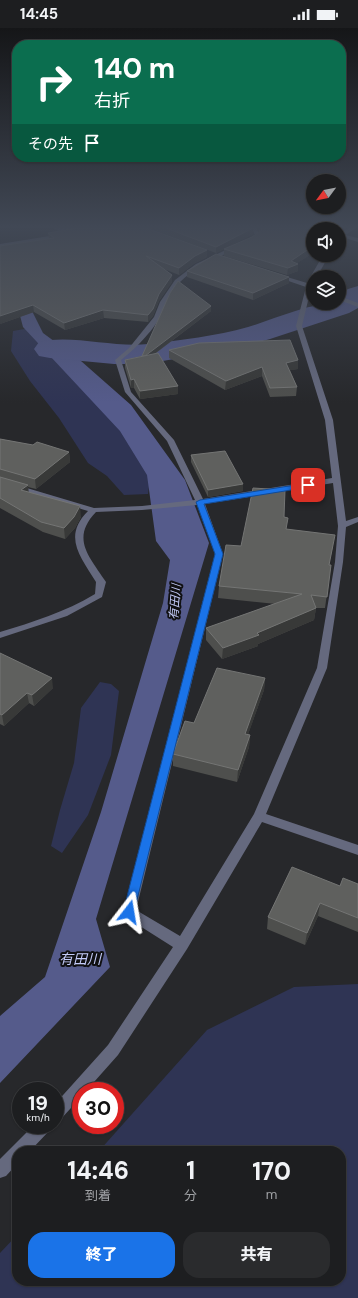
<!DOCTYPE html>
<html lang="ja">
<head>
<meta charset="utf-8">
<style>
	:root { --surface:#1d1e20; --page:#2a2b2d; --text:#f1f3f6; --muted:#a0a2a5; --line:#3b3c3e; --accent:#1a73e8 }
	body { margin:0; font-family:"DM Sans","Noto Sans JP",sans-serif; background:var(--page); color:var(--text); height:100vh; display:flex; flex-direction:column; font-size:15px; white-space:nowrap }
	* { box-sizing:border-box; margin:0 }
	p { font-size:13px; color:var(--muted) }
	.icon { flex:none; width:22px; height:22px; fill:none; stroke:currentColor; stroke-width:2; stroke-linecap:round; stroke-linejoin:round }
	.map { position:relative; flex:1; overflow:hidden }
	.details { position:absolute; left:12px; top:1118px; width:334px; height:140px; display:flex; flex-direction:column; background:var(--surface); border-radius:16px; box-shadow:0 1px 3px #0004,0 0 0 1px var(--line) }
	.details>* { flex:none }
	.top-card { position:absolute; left:12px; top:12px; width:334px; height:122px; border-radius:16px; box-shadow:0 1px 3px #0004,0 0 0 1px var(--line); background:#0b6e4f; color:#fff; overflow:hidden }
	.needle { width:26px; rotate:238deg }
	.buttons { position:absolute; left:306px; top:146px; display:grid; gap:8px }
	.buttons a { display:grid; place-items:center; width:40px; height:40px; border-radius:50%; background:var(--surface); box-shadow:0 1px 3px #0004,0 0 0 1px var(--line); font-size:20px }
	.speed { position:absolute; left:12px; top:1054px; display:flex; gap:8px; font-size:20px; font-weight:700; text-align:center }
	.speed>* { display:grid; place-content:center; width:52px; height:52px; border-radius:50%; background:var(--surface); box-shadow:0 1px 3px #0004,0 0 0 1px var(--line); line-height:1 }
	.speed small { font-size:10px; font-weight:400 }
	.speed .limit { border:6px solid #d22; background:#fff; color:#111 }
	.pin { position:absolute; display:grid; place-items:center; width:34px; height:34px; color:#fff; margin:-17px; border-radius:8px; box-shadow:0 2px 6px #0006 }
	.me { position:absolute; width:44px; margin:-22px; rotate:14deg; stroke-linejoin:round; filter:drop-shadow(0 0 3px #0008) }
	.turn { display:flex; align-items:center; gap:14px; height:84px; padding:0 16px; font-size:18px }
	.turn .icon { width:52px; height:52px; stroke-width:2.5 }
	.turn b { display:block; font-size:28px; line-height:34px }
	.then { display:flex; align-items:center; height:38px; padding:0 16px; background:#0003; gap:8px; font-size:15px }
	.eta { display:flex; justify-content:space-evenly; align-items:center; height:68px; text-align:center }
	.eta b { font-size:24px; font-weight:800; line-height:28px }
	.primary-button { display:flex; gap:8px; margin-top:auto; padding:8px 16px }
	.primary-button a { flex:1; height:46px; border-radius:16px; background:var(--accent); color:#fff; font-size:16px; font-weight:800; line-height:46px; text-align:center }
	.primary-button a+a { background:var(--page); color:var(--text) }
	.status { display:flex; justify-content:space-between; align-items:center; height:28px; padding:0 20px; background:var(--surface); direction:ltr }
	.status svg { height:11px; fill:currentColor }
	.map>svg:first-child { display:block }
	.green { fill:#2f3454 }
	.water { fill:#555b8b }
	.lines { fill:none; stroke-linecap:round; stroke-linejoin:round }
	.river { fill:#555b8b; fill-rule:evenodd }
	.minor { fill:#65697e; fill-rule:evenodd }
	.wall { fill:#4e4f4d }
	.shaded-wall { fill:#383938 }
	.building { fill:#5f605e; stroke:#747574 }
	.route { fill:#1a73e8; stroke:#114b97 }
	.labels { text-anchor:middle; stroke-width:4; stroke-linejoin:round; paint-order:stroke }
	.water-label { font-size:12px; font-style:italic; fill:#c3cbf8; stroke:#101012 }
	.near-water-label { font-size:14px; font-style:italic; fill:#c3cbf8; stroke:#101012 }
</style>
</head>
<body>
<div class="status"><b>14:45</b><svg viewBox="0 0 49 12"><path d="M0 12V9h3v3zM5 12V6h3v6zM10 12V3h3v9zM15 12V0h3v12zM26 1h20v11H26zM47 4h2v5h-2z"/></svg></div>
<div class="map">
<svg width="358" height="1270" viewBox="0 0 358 1270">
	<rect width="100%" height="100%" fill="#27282b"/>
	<g class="green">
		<path d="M30 300 115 387 151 443 148 466 124 467 107 448 88 435 59 390 30 353 11 323 13 303Z"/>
		<path d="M100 654 111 656 119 663 111 727 88 787 62 825 51 818 60 782 74 735 81 680Z"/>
		<path d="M358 956V1270H0V1225L17 1207V1253H341V1123H99L207 1002 294 959Z"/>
	</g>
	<path class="water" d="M45 197H72L81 200 32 283 43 305 81 333 131 377 185 452 209 515 96 891 110 939 0 1055V988L45 949 101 784 163 575 170 532 156 513 147 447 120 403 23 299 18 280 72 208Z"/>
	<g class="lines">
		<path class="river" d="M358 258V280L349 285 270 311 241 319 146 336H114L50 330 39 328 34 321 39 314C71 306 114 320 148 316 181 312 216 308 248 299 278 290 308 275 339 275V267L348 261Z"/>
		<g class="minor">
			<path d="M251 197H255L260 208C234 225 202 232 180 254 170 263 166 277 160 289 153 303 134 322 121 332L131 364 174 412 203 471 332 450 325 392 296 298 306 259 274 248 277 246 307 255 323 227H329L317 249H313V261L311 260 302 298 333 392 346 493 358 489V494L346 499 343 534 327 640 266 786 358 817V827L262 794 187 921 118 1027 86 1063H81V1069L60 1092 55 1095V1076L108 1017 173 919 124 888 123 884 215 526 197 477 142 482 96 484C70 511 90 529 106 554L102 569 67 588 0 610V604C33 594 65 584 95 566L96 554C81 529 62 509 88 483L0 457V452L94 480 142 478 195 472 167 413 125 364 115 332 129 320 154 289 160 274 175 252 196 236 247 212 255 207ZM333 455 338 498 335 534 317 640 254 786 180 908 136 882 223 526 205 476Z"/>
			<path d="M355 197H358V199L345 207 358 210V214L342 209 339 210V206Z"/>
			<path d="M62 206 64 208 0 220V216Z"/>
			<path d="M339 268 358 275V279L339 272Z"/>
			<path d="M34 1097H53L50 1102 30 1123H17V1136L6 1148 0 1150V1131Z"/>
		</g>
	</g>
	<g class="wall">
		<path d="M97 197H252L253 206 216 225 151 201 207 229 195 235 179 247 164 241 172 247V254L159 273 153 288 148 294 104 290 65 302 34 284 0 296 49 211 48 205Z"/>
		<path d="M256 197H352L313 201V225L297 235 298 236V243L287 247 224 228V221L252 209 259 204Z"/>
		<path d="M187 243 289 249V255L253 272 187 249Z"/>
		<path d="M211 278V283L156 325 178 358V366L140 371 134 360H131L125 340V332L142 328Z"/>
		<path d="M169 322 298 332V341L290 342 297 359 296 368 270 369 262 348 225 362 169 330Z"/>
		<path d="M0 411 69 424 70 434 36 461 28 459V464L81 489 75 500 65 511 43 504 0 480Z"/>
		<path d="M191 427 243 456V463L208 469 191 434Z"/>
		<path d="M284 489 286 501 333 518 329 537H331L325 580H316L314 592 258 616V618L222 631 206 612V600L276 576 218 570 219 558 241 518Z"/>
		<path d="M0 625 53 660 34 678 29 675 4 698 0 696Z"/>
		<path d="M265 650 264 662 248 706 250 707 249 719 237 754 173 738V726L194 695Z"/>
		<path d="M358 856V904L318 888 305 917 267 901 268 889 340 858Z"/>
	</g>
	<g class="shaded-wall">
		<path d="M341 197H352L339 204V201H338L339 198Z"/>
		<path d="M253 200V206L216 225V219Z"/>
		<path d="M313 218V225L294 237 298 236V243L287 247 288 240 291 233Z"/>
		<path d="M207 222V229L195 235 179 247V240L195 228Z"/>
		<path d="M172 247V254L159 273 153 288 148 294V287L159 266Z"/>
		<path d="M289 249V255L253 272V265Z"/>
		<path d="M33 277 34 284 0 296V288Z"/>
		<path d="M211 278V283L141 336V330Z"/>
		<path d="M103 282 104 290 65 302 64 295Z"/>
		<path d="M298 332V341L286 343V335Z"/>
		<path d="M262 339V348L225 362 226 353Z"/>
		<path d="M134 351V360H131V352Z"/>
		<path d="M178 358V366L140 371V363Z"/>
		<path d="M69 424 70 434 36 461 35 451Z"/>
		<path d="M243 456V463L208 469V462Z"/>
		<path d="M28 457 29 467 21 462Z"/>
		<path d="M80 478 81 489 75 500 65 511 64 500Z"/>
		<path d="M316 580 314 592 258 616V618L222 631 223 620Z"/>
		<path d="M52 650 53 660 34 678 32 667Z"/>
		<path d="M265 650 264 662 244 718 245 706Z"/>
		<path d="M27 665 29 675 4 698 2 687Z"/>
		<path d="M250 707 249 719 237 754 238 742Z"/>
		<path d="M320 875 318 888 305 917 307 905Z"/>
	</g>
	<g class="building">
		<path d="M97 197H134L149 201 207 222 195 228 179 240 146 228 172 247 159 266 153 281 148 287 103 282 64 295 33 277 0 288V218L54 210 48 205Z"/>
		<path d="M158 197H252L253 200 216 219Z"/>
		<path d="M260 197H341L339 198 338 201H313V218L291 233 298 236 288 240 224 221 252 209 261 203 262 201Z"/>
		<path d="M216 226 289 249 253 265 187 243Z"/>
		<path d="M178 253 211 278 145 328H142L170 265Z"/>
		<path d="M290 312 298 332 286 335 297 359 270 360 262 339 226 353 169 322 199 315Z"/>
		<path d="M158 325 178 358 140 363 134 351 131 352 125 332Z"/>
		<path d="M0 411 33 417 37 414 69 424 35 451 0 441Z"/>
		<path d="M225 423 243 456 208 462 191 427Z"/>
		<path d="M0 449 28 457 21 462 80 478 74 489 64 500 41 494 0 470Z"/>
		<path d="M253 460 285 462 284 489 288 490 286 501 335 507 329 537H331L327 569 311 567 316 580 257 605 259 607 223 620 206 600 302 566 219 558 226 517 241 518Z"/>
		<path d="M0 625 52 650 32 667 27 665 2 687 0 686Z"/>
		<path d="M217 640 265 650 245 706 250 707 238 742 173 726 185 693 194 695Z"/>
		<path d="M292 839 340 858 343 850 358 856V890L320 875 307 905 268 889Z"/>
	</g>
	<linearGradient id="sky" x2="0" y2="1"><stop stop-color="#151618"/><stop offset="0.53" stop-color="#414855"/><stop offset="1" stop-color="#414855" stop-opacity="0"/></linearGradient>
	<rect width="358" height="375" fill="url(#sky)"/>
	<path class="route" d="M308 455 311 457 310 459 204 476 223 526 134 884 133 888 129 889 124 888 123 884 215 526 196 474 200 472Z"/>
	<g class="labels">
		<g class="water-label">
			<text transform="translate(175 574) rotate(-85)" y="4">有田川</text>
		</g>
		<g class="near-water-label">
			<text x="80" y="936">有田川</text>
		</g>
	</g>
</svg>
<div class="buttons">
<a><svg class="needle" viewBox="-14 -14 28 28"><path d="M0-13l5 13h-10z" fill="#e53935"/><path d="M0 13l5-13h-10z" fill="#a0a2a5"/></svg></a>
<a><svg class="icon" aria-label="sound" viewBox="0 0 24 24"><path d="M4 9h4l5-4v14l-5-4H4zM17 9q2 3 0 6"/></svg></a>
<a><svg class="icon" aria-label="layers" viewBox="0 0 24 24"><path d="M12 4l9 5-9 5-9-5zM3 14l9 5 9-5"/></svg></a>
</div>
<div class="speed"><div>19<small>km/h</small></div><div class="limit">30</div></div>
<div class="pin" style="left:308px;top:457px;background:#d93025"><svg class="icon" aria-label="arrive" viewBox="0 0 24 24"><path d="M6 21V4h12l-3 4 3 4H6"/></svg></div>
<svg class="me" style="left:129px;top:884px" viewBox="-20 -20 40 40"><path d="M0-17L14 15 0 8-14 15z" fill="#1a73e8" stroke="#fff" stroke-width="4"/></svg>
<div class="top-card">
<div class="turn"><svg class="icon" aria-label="right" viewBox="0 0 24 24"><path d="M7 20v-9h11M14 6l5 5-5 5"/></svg><div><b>140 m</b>右折</div></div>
<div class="then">その先<svg class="icon" aria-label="arrive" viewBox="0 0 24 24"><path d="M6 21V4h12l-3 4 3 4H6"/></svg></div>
</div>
<section class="details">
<div class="eta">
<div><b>14:46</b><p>到着</p></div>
<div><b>1</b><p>分</p></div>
<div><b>170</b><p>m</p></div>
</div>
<div class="primary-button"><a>終了</a><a>共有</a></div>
</section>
</div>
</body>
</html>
